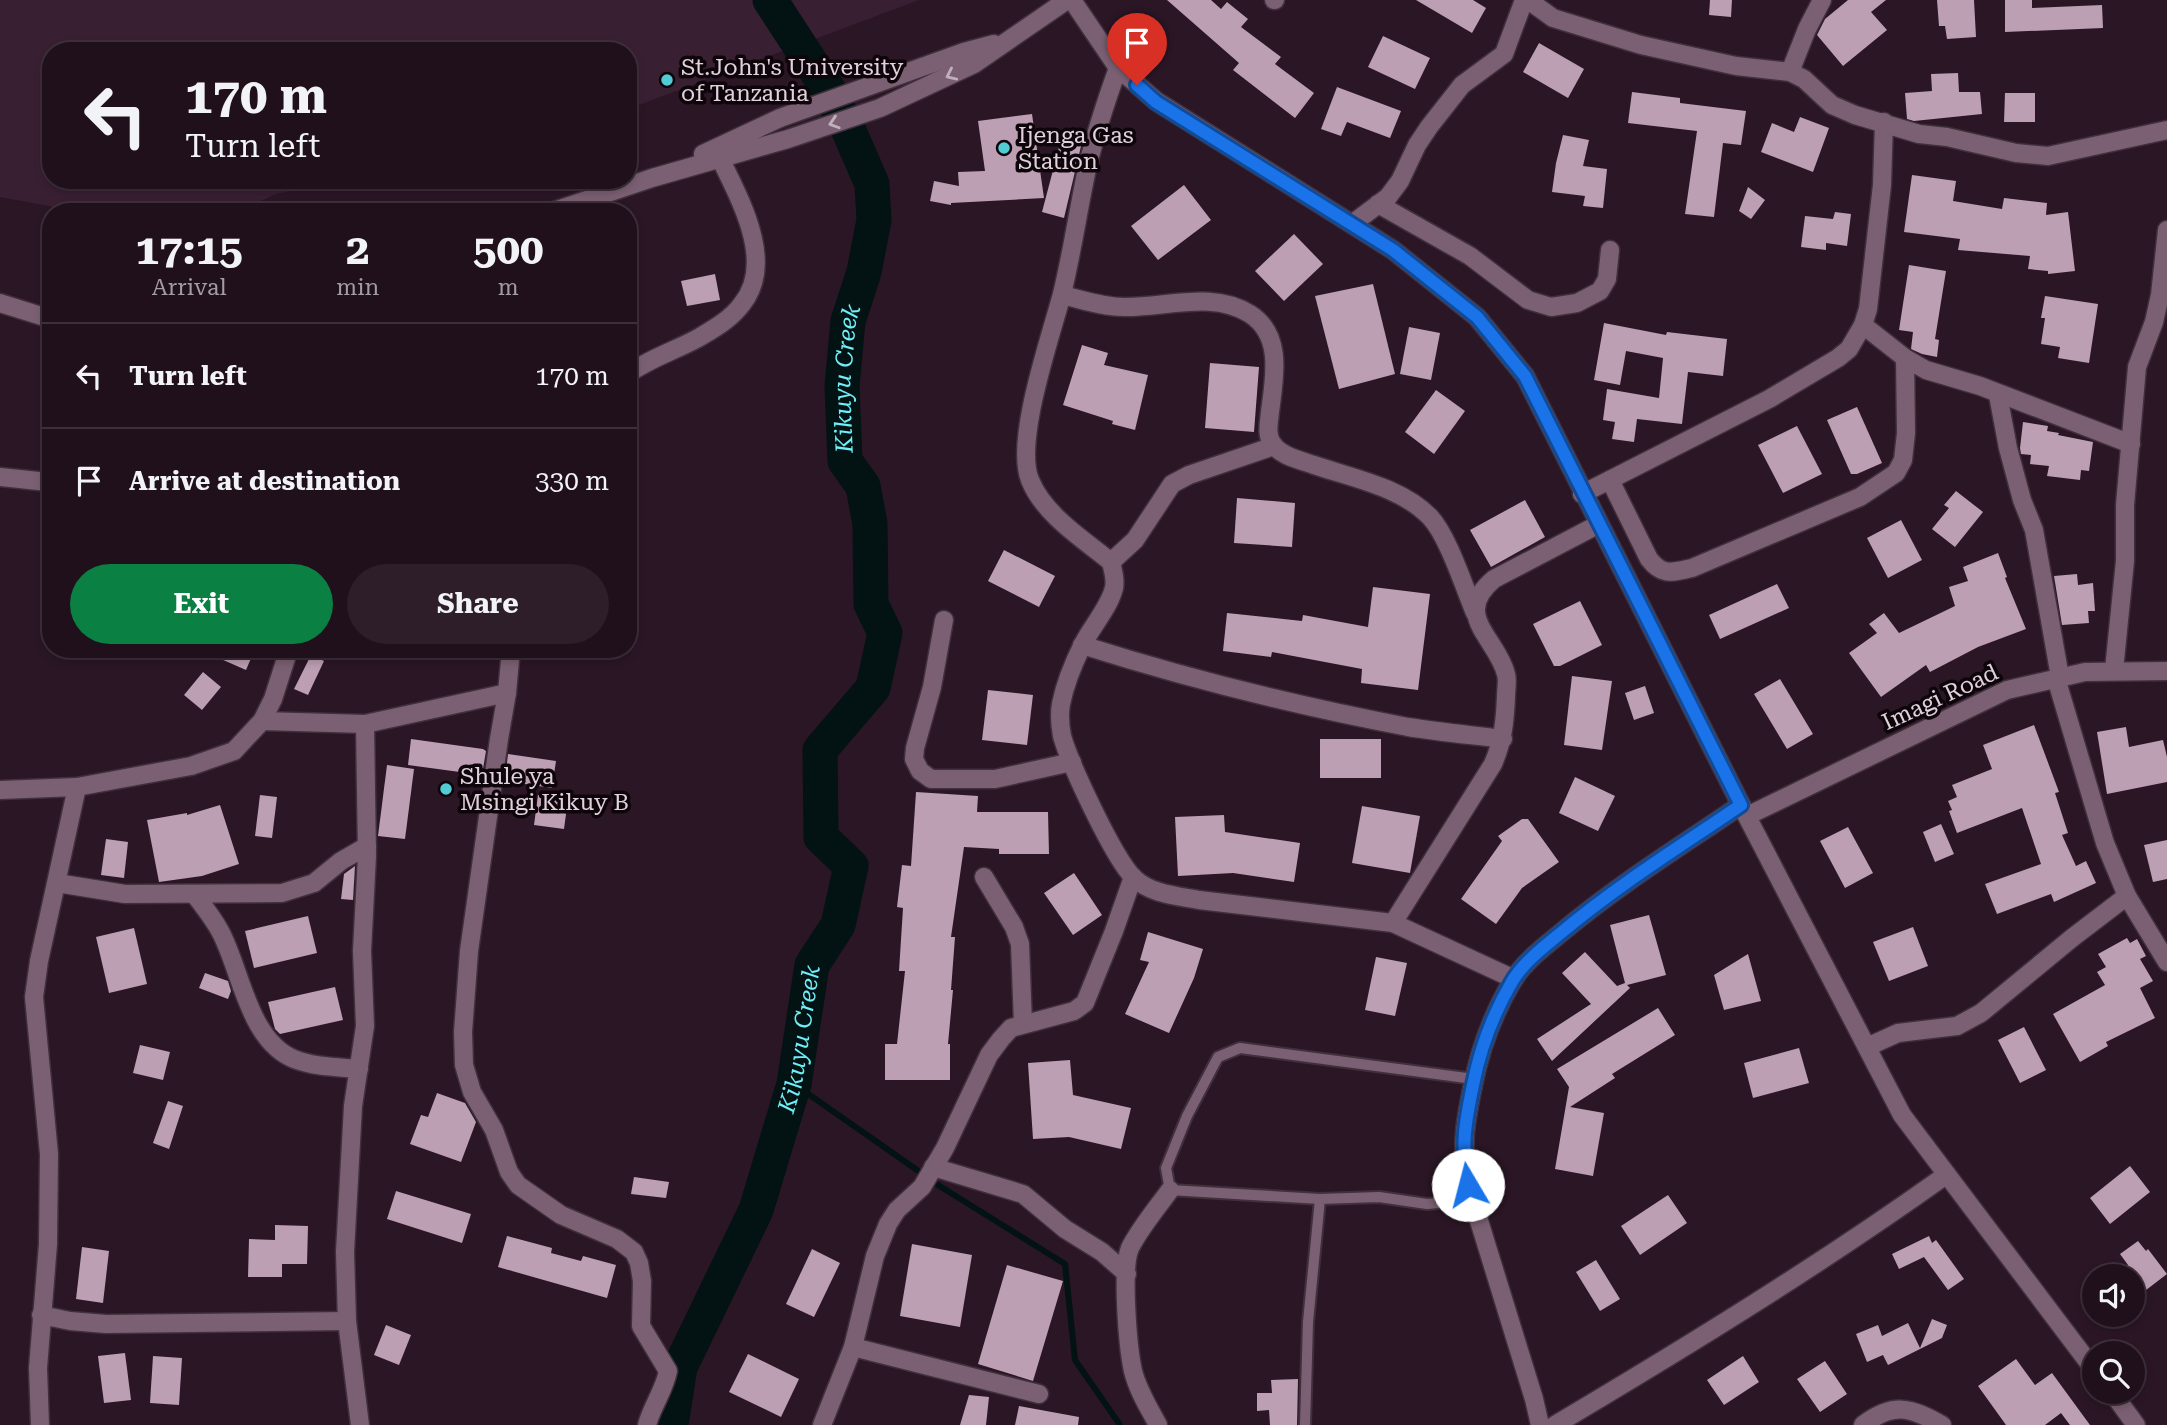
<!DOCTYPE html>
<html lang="en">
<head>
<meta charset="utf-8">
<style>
	:root { --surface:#20101c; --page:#2d1e29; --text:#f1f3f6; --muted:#a29da3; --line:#3d303b; --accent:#0b8043 }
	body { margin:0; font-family:"Roboto Serif",serif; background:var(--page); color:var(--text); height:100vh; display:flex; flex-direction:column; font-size:26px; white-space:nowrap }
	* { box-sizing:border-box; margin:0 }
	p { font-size:23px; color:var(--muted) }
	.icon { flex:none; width:38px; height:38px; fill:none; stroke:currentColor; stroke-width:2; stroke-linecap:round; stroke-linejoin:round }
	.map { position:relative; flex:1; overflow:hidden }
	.sheet { position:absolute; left:42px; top:203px; width:595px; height:455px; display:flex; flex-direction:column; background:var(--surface); border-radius:28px; box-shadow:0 4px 10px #0003,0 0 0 2px var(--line) }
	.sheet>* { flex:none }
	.banner { position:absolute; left:42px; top:42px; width:595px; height:147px; border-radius:28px; box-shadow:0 4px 10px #0003,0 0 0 2px var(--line); background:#20101c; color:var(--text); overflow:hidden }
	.tools { position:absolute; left:2082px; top:1264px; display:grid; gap:14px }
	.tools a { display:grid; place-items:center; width:63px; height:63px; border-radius:50%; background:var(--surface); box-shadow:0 4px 10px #0003,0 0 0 2px var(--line); font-size:35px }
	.pin { position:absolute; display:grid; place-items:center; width:60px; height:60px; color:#fff; margin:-72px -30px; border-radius:50% 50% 50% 0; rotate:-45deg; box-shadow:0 0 7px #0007 }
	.pin .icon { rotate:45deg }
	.me { position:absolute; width:77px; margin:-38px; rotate:352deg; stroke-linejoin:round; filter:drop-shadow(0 0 5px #0008) }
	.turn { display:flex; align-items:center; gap:24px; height:147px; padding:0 28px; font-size:32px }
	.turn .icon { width:91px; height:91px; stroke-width:2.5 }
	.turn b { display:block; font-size:49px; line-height:60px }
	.eta { display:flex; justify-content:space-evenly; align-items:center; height:119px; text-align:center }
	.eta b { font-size:42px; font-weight:700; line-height:49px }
	.primary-button { display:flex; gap:14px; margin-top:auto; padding:14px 28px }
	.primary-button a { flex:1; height:80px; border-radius:42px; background:var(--accent); color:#fff; font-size:28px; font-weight:700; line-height:80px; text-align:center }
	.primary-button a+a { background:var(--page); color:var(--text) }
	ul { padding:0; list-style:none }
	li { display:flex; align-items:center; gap:21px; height:105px; padding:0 28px; border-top:2px solid var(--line) }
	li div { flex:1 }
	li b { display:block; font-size:26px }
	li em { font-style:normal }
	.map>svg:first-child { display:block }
	.built { fill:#391f32 }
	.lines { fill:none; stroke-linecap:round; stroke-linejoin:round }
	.stream { stroke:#031213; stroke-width:6 }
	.river { stroke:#031213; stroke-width:35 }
	.building { fill:#bc9fb3 }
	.lane-casing { stroke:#40303c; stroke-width:14 }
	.street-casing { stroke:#40303c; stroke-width:21 }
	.secondary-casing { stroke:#40303c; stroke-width:21 }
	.lane { stroke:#7b6073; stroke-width:10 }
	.street { stroke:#7b6073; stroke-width:18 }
	.secondary { stroke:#7b6073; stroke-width:18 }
	.oneway { stroke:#c2afbc }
	.route-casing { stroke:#114b97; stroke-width:18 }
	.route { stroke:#1a73e8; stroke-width:12 }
	.poi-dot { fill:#51ccd4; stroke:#0e050b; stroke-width:2.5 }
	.labels { text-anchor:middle; stroke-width:7; stroke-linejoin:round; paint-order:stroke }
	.poi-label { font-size:23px; fill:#e0d1db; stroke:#0e050b; text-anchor:start }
	.street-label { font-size:23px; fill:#e0d1db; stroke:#0e050b }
	.water-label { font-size:24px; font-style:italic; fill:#70eff8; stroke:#0e050b }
</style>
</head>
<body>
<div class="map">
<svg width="2167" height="1425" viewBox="0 0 2167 1425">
	<rect width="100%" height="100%" fill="#2b1626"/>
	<path class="built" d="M0 0H919L628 109V51H51V180H341L276 194 236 212H81L0 197Z"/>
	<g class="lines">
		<g class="stream">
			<path d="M794 1084 917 1170"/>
			<path d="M938 1185 1065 1264 1075 1360 1120 1425"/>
		</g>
		<path class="river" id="s1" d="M671 1425 680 1367 756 1210 794 1084 812 965 838 925 851 866 821 837 820 750 873 688 885 633 871 604 870 524 863 486 845 461 842 386 848 321 864 272 874 220 872 184 849 131 828 89 770 0"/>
	</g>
	<g class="building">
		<path d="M1167 0H1211L1221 9 1227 2 1248 19 1241 27 1281 57 1275 64 1314 93 1295 118 1233 70 1239 63Z"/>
		<path d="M1416 0H1473L1486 8 1472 33Z"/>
		<path d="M1710 0H1732L1731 17 1709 15Z"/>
		<path d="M1848 0H1886L1871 12 1887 30 1843 66 1817 35 1825 19Z"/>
		<path d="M1937 0H1974L1976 37 1947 39 1945 26H1939Z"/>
		<path d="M2005 0H2032V8L2102 5 2103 28 2005 32Z"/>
		<path d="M1383 36 1430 58 1415 89 1368 67Z"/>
		<path d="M1539 43 1584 69 1568 98 1523 72Z"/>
		<path d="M1958 73 1959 92H1980L1982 114 1914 121 1907 119 1905 93 1932 91 1931 74Z"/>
		<path d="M1337 87 1401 111 1390 138 1347 122 1341 136 1321 129Z"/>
		<path d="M1632 92 1680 98V103L1746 111 1741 145 1723 143 1714 217 1685 214 1697 131 1628 123Z"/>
		<path d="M2005 93H2035V122H2004Z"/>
		<path d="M1032 114 1044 198 951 203V205L930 201 934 181 959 186 958 172 985 171 978 121Z"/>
		<path d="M1800 117 1829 128 1813 172 1761 152 1772 123 1794 132Z"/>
		<path d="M1563 135 1589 140 1583 166 1607 169 1603 208 1583 206 1585 196 1552 192 1556 163Z"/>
		<path d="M1062 136 1082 142 1064 218 1042 212Z"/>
		<path d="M1912 175 1956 181 1953 201 2002 209 2004 198 2047 203 2046 215 2068 212 2075 271 2048 274V271L2028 269 2030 256 1958 250 1960 239 1904 232Z"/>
		<path d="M1184 185 1211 220 1158 260 1131 226Z"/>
		<path d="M1748 187 1765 200 1751 219 1739 211Z"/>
		<path d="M1835 212 1851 214 1847 246 1826 243V250L1801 247 1805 216 1833 219Z"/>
		<path d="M1294 234 1323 264 1284 301 1255 271Z"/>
		<path d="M1909 265 1946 271 1935 339 1939 340 1937 357 1922 354 1911 349 1913 332 1899 330Z"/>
		<path d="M715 274 720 300 687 306 681 281Z"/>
		<path d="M1373 284 1395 374 1339 389 1315 296Z"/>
		<path d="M2045 296 2098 304 2089 363 2058 358 2060 347 2041 344 2045 318H2041Z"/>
		<path d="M1604 323 1666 335 1667 332 1727 339 1723 376 1688 372 1682 424 1637 419 1634 442 1612 439 1615 422 1603 420 1607 389 1659 398 1663 358 1626 351 1620 385 1594 380Z"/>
		<path d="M1409 327 1440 333 1431 380 1400 374Z"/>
		<path d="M1082 345 1108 353 1104 365 1148 375 1135 430 1112 424 1113 421 1063 405Z"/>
		<path d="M1210 363 1259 367 1254 432 1205 428Z"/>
		<path d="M1436 390 1465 411 1434 454 1405 432Z"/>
		<path d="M1857 407 1882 463 1857 474H1851L1827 420Z"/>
		<path d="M2023 422 2048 426 2047 431 2059 433 2058 435 2093 442 2089 471 2081 470 2080 480 2047 476 2049 466 2030 464 2031 455 2021 454 2020 448Z"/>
		<path d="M1797 426 1822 474 1783 493 1758 445Z"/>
		<path d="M1956 491 1983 512 1955 547 1932 529 1949 508 1944 505Z"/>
		<path d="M1237 498 1295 503 1292 547 1234 543Z"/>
		<path d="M1525 500 1545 537 1491 567 1470 530Z"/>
		<path d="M1901 520 1922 560 1888 578 1867 538Z"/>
		<path d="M1004 550 1055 576 1039 607 988 581Z"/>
		<path d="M1998 553 2007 577 2005 578 2026 629 1978 647 1930 672 1926 665 1881 697 1849 653 1877 633 1869 624 1884 613 1899 633 1955 606 1949 587 1968 581 1963 567Z"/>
		<path d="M2077 574 2078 585 2093 583 2095 611H2088L2089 623 2062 625 2054 576Z"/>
		<path d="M1777 584 1789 608 1720 639 1709 615Z"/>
		<path d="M1373 587 1430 594 1418 690 1361 683 1362 669 1272 652 1271 657 1223 651 1227 613 1302 621 1303 615 1368 627Z"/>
		<path d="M1580 601 1602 645 1560 666H1554L1533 624Z"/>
		<path d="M198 649H255L246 670Z"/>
		<path d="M311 655 324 661 308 695 294 689Z"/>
		<path d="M203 672 221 687 202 710 184 695Z"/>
		<path d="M1572 676 1612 681 1602 750 1564 745Z"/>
		<path d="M1780 679 1813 734 1787 749 1754 694Z"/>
		<path d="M1645 686 1654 713 1634 720 1625 693Z"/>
		<path d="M988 690 1033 695 1027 745 982 740Z"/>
		<path d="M2034 725 2059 792 2055 793 2068 833 2062 835 2076 866 2086 861 2096 883 2054 902 2051 894 1997 914 1985 884 2041 864 2022 808 1957 833 1949 811 1952 810 1948 801 1957 797 1952 785 1992 769 1983 745Z"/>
		<path d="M2126 727 2129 747 2163 740 2167 757V782L2107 794 2097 732Z"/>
		<path d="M411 739 483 749 486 751 482 775 408 765Z"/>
		<rect x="1320" y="739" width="61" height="39"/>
		<path d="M508 754 556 761 552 788 505 781Z"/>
		<path d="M387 765 414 769 405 839 378 836Z"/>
		<path d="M1575 777 1615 796 1598 831 1559 813Z"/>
		<path d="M916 792 978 796 977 812H1048L1049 854H999V849L964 847 951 937H955L951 990H953L948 1044H950V1080H885V1044H897L905 971H899L903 908 897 907 902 865 911 866Z"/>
		<path d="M260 795 277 797 272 838 255 836Z"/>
		<path d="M538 795 568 799 564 829 534 825Z"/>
		<path d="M220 805 239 864 202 876 159 882 147 820 187 813V815Z"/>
		<path d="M1362 806 1420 816 1410 873 1352 863Z"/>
		<path d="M1224 815 1225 832 1300 843 1294 882 1233 873 1178 876 1175 817Z"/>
		<path d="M1522 819H1528L1559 862 1522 888 1496 924 1461 899 1502 841 1498 836Z"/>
		<path d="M1941 824 1954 854 1935 862 1923 832Z"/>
		<path d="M1848 827 1873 873 1845 888 1820 841Z"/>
		<path d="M106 839 128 842 124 878 101 875Z"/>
		<path d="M2167 840V879L2153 882 2144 845Z"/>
		<path d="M355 866 353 900 341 899 344 874Z"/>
		<path d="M1074 873 1102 915 1073 935 1044 893Z"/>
		<path d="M1649 915 1666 975 1627 985 1630 988 1552 1061 1537 1039 1591 1004 1562 973 1585 952 1617 986 1625 983 1610 925Z"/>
		<path d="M308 916 317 953 254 968 245 931Z"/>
		<path d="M1913 927 1928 966 1889 981 1873 942Z"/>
		<path d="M134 928 147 984 109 993 96 937Z"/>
		<path d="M1148 932 1203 949 1194 978 1169 1033 1125 1014 1149 962 1140 960Z"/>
		<path d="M2127 938 2130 943 2137 939 2146 956 2140 959 2153 981 2140 988 2155 1018 2106 1042 2108 1046 2080 1062 2053 1014 2105 985 2097 972 2106 967 2098 954Z"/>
		<path d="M1748 954 1761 1001 1724 1010 1714 975Z"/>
		<path d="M1376 957 1407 963 1395 1016 1365 1010Z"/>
		<path d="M205 973 228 981 231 991 228 999 199 988Z"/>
		<path d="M335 987 343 1020 280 1034 275 1029 268 1002Z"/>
		<path d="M1658 1008 1675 1035 1612 1074 1615 1078 1570 1107 1604 1113 1593 1176 1555 1169 1569 1087 1557 1069Z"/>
		<path d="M2024 1027 2046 1070 2020 1083 1998 1040Z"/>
		<path d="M140 1045 170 1052 163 1080 133 1073Z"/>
		<path d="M1799 1048 1809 1083 1753 1098 1744 1063Z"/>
		<path d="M1070 1060 1073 1095 1131 1108 1121 1149 1069 1137 1033 1139 1028 1063Z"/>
		<path d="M437 1093 465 1103 476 1122 461 1162 410 1144 421 1115 428 1117Z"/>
		<path d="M168 1101 183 1106 169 1149 153 1143Z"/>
		<path d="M2130 1166 2150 1192 2110 1224 2090 1198Z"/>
		<path d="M634 1177 669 1182 666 1198 631 1194Z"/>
		<path d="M396 1191 471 1214 462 1243 387 1219Z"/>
		<path d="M1668 1195 1687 1223 1640 1255 1621 1226Z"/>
		<path d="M275 1225 308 1226 307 1264H282V1277H248L249 1239 275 1240Z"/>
		<path d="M507 1236 552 1248 551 1253 581 1261 583 1256 616 1265 607 1298 498 1267Z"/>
		<path d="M1929 1236 1932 1243 1936 1240 1964 1279 1948 1290 1924 1257 1899 1269 1892 1254Z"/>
		<path d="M2138 1241 2146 1251 2148 1249 2167 1274 2133 1300V1276H2113L2128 1265 2120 1254Z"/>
		<path d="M912 1244 972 1255 960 1327 900 1316Z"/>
		<path d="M82 1247 109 1251 103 1303 76 1299Z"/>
		<path d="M812 1249 840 1263 814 1317 786 1304Z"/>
		<path d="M1596 1260 1620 1299 1600 1311 1576 1272Z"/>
		<path d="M1007 1265 1063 1281 1033 1381 978 1364Z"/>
		<path d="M1932 1319 1947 1325 1942 1338 1888 1365 1883 1355 1867 1362 1856 1334 1878 1325 1882 1336 1908 1323 1920 1348Z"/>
		<path d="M386 1325 411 1335 399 1365 374 1355Z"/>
		<path d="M125 1353 131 1400 104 1403 98 1356Z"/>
		<path d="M748 1354 799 1379 781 1417 729 1392Z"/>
		<path d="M153 1356 182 1358 179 1405 150 1403Z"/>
		<path d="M1743 1356 1759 1382 1724 1405 1707 1380Z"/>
		<path d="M2016 1359 2035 1385 2052 1373 2090 1425H2070L2061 1413 2045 1425H2006L1978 1386Z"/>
		<path d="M1825 1361 1847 1394 1820 1412 1797 1379Z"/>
		<path d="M1298 1379 1297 1425H1270L1269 1410 1257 1411V1393H1272L1271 1380Z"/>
		<path d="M969 1395 989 1397 986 1425H960Z"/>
		<path d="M1019 1406 1079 1417 1078 1425H1015Z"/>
	</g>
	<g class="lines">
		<g class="lane-casing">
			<g id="lane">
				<path d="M1320 1199 1170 1190 1166 1168 1187 1116 1218 1057 1240 1048 1474 1079"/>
				<path d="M1305 1425 1308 1322 1320 1199 1379 1197 1427 1204 1473 1200"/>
			</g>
		</g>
		<g class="street-casing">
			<g id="street">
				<path d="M1072 0 1118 68 1156 101 1393 250 1477 317 1525 376 1741 805 1902 1115 2095 1371"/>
				<path d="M1274 0H1275"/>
				<path d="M1528 0 1553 18 1641 45 1736 66 1790 72 1804 79 1832 105 1855 115 1919 134 1947 137 2016 153 2048 156 2167 130"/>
				<path d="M1118 68C1106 101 1095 135 1087 169 1078 211 1072 253 1062 294 1051 336 1014 441 1030 480 1044 515 1083 539 1111 562 1113 571 1116 579 1114 588 1109 608 1092 626 1083 644 1074 662 1065 684 1061 704 1059 715 1060 725 1062 736 1070 764 1114 859 1134 878 1150 894 1178 896 1199 900L1393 923 1514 979"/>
				<path d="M1790 72 1807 29 1822 0"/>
				<path d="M1378 204 1470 256 1528 300 1551 307 1577 303 1600 291 1607 279 1610 250"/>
				<path d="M1352 224 1388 197 1400 181 1417 145 1429 127 1462 85 1504 54 1524 0"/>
				<path d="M1062 295C1083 300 1103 307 1124 307 1165 308 1213 290 1250 314 1284 336 1274 379 1270 412 1269 423 1266 434 1272 443 1280 456 1300 460 1314 465 1352 478 1401 487 1430 517 1448 536 1464 587 1475 613"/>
				<path d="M1863 325 1905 358 1926 370 1980 386 2131 444"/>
				<path d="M628 374C650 358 677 350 700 337 715 328 731 319 742 304 776 262 739 198 720 158"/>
				<path d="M1998 395 2008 448 2022 500 2034 530 2060 677"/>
				<path d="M0 477 48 482"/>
				<path d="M1610 480 1649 559C1663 577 1673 572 1692 568L1860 497 1896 473 1903 460 1906 433 1905 358"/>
				<path d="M1582 494 1769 399 1838 358 1849 349 1863 325 1868 309 1882 185 1884 122"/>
				<path d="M1111 562 1135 540 1172 484 1189 475 1274 446"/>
				<path d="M944 620 932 687 915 748 914 759 920 771 931 779H995L1072 762"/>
				<path d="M1082 645C1189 679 1298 706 1408 727 1439 732 1471 735 1503 739"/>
				<path d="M511 649 507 693 499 739 469 951 463 1032 464 1065 472 1092 494 1130 509 1172 518 1185 561 1215 617 1239 634 1252 639 1263 642 1281 641 1326 668 1371C664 1391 652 1406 647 1425"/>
				<path d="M2114 670 2125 561V505L2137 367 2154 322 2160 295 2167 230"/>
				<path d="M2056 678 2105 843 2127 896 2167 962"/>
				<path d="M262 721 365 724 507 693"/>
				<path d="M1747 816 2007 690 2085 672 2167 671"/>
				<path d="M984 877 1014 927 1020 944 1023 1024"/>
				<path d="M57 883 125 894 282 893 314 883 341 861 367 846"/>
				<path d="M195 895C204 907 213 918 220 931 241 969 248 1040 294 1059 314 1067 338 1067 359 1069"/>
				<path d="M1393 923 1493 764C1503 741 1505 721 1506 696 1506 689 1508 680 1506 674 1497 638 1451 615 1494 579L1599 524"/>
				<path d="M1867 1047 1898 1033 1957 1026 1981 1013 2072 938 2127 896"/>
				<path d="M933 1167 1023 1194 1065 1229 1102 1252 1127 1274"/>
				<path d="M41 1315 70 1321 106 1324 347 1321"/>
				<path d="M853 1347 1039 1394"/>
				<path d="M2111 1391 2136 1425"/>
				<path d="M40 1425 38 1368 48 1244 49 1154 34 997 39 961 77 787"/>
				<path d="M360 1425 347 1321 345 1252 353 1106 365 1026 362 951 367 856 365 724"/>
				<path d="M822 1425 853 1347 875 1256 888 1224 897 1210 922 1187 945 1148 989 1055 1001 1039 1011 1028 1074 1011 1085 1003 1114 931 1133 877"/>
				<path d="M1158 1425C1149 1408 1138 1391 1133 1371 1128 1348 1121 1269 1130 1248 1140 1228 1157 1208 1170 1190"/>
				<path d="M1540 1425 1534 1399 1468 1185C1461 1145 1465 1123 1473 1085 1480 1049 1494 1012 1513 980 1525 961 1545 946 1562 932 1618 885 1681 846 1741 805"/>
				<path d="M1555 1425C1688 1346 1820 1265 1946 1175"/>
				<path d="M1863 1425C1893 1402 1910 1407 1942 1425"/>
			</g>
		</g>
		<g class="secondary-casing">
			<g id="secondary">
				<path d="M703 154 780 118 964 52 994 44"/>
				<path d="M551 212 652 178 788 139 880 108 974 64 1067 0"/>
				<path d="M0 303 51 319"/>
				<path d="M0 790 77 787 191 766 234 751 262 721 273 699 289 649"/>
			</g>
		</g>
		<use href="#lane" class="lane"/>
		<use href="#street" class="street"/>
		<use href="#secondary" class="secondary"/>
	</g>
	<defs><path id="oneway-chevron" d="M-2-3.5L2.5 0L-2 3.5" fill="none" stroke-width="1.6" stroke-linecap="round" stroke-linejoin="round" transform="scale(1.75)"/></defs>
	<g class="oneway">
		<use href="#oneway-chevron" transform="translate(951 75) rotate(155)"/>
		<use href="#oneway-chevron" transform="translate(834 123) rotate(162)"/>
	</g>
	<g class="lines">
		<g class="route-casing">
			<path id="route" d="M1137 85 1156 102 1393 250 1477 317 1525 376 1741 805C1681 846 1618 885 1562 932 1545 946 1525 961 1513 980 1494 1012 1480 1049 1473 1085 1465 1123 1461 1145 1468 1185"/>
		</g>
		<use href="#route" class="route"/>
	</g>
	<g class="poi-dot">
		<circle cx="667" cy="80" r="7"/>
		<circle cx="1004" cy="148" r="7"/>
		<circle cx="446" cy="789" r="7"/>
	</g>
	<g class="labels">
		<g class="poi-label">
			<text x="681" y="75">St.John's University<tspan x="681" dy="26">of Tanzania</tspan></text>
			<text x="1018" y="143">Ijenga Gas<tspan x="1018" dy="26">Station</tspan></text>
			<text x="460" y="784">Shule ya<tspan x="460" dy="26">Msingi Kikuy B</tspan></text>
		</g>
		<g class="street-label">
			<text transform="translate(1940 697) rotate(-25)" y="8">Imagi Road</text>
		</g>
		<g class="water-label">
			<text dy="8" stroke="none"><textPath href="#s1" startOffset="1124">Kikuyu Creek</textPath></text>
			<text dy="8" stroke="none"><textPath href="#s1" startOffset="410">Kikuyu Creek</textPath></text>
		</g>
	</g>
</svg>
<div class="tools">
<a><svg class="icon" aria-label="sound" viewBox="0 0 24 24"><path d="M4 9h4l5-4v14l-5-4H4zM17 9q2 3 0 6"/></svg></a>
<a><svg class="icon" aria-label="search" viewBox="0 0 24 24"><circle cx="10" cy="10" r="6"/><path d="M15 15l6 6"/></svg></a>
</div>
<div class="pin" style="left:1137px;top:85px;background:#d93025"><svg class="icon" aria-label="arrive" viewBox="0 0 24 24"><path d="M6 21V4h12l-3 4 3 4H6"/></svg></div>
<svg class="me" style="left:1468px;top:1185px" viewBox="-20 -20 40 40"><circle r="19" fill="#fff"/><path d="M0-13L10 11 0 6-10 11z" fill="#1a73e8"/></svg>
<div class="banner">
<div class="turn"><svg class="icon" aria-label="left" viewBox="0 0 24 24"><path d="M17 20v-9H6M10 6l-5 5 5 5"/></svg><div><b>170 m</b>Turn left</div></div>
</div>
<section class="sheet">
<div class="eta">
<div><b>17:15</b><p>Arrival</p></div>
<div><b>2</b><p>min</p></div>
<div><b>500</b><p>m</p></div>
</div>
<ul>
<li><svg class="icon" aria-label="left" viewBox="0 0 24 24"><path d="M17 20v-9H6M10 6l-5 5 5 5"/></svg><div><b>Turn left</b></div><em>170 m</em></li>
<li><svg class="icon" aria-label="arrive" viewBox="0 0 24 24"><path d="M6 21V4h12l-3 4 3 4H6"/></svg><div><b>Arrive at destination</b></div><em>330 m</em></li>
</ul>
<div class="primary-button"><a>Exit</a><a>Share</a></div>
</section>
</div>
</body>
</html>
